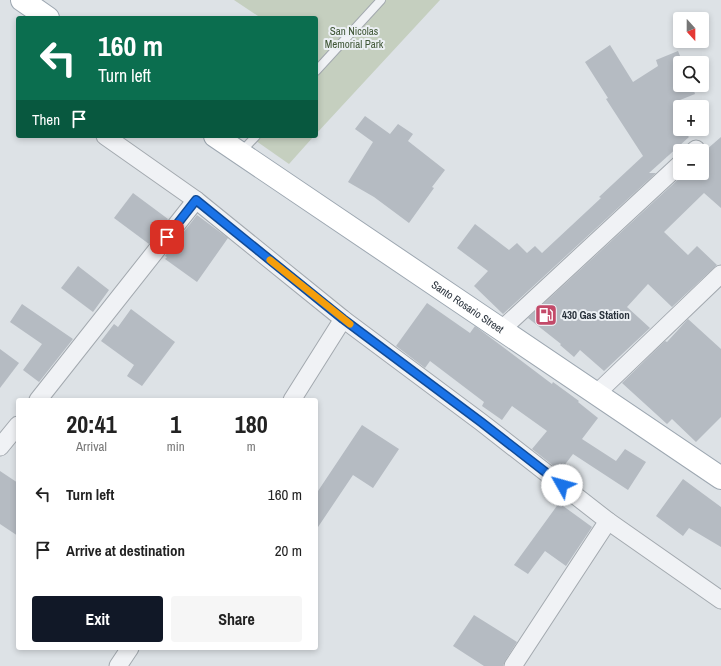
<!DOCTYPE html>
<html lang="en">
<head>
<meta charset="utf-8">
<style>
	:root { --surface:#fff; --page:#f6f6f6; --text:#222; --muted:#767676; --accent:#111827 }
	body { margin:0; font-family:"Archivo Narrow",sans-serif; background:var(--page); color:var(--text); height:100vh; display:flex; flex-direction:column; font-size:15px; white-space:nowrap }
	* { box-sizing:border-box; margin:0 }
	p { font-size:13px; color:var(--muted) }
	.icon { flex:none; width:22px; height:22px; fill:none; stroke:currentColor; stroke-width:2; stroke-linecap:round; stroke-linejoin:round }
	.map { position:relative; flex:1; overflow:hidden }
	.panel { position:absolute; left:16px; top:398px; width:302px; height:252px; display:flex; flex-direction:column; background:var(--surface); border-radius:4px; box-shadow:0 2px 6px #0003 }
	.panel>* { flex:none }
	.top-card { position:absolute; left:16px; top:16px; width:302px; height:122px; border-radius:4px; box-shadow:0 2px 6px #0003; background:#0b6e4f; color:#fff; overflow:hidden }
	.needle { width:26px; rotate:159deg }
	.fabs { position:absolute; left:673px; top:12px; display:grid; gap:8px }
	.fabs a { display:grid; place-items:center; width:36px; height:36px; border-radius:4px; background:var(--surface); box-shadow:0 2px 6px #0003; font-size:20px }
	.pin { position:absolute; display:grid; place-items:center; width:34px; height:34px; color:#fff; margin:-17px; border-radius:8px; box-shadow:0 2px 6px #0006 }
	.me { position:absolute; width:44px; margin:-22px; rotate:308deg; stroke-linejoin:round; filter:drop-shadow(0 0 3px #0008) }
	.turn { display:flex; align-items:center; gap:14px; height:84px; padding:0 16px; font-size:18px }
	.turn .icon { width:52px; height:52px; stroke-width:2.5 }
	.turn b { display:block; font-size:28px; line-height:34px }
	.then { display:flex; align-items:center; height:38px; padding:0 16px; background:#0003; gap:8px; font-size:15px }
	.eta { display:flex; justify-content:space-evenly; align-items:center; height:68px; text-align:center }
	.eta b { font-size:24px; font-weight:700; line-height:28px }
	.cta { display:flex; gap:8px; margin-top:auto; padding:8px 16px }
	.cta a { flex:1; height:46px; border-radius:4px; background:var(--accent); color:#fff; font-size:16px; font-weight:700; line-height:46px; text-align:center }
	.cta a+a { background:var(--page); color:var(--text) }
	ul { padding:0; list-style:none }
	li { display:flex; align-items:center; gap:12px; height:56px; padding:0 16px }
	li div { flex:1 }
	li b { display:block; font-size:15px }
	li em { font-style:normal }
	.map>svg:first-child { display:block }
	.green { fill:#c5cfbf }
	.building { fill:#b5bbc2 }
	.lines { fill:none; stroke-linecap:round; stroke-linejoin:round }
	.lane-casing { stroke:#a3a9af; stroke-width:10 }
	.street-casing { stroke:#a3a9af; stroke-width:19 }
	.primary-casing { stroke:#9da7b1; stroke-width:24 }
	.lane { stroke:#f0f2f5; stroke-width:8 }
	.street { stroke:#f0f2f5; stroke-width:17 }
	.primary { stroke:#fff; stroke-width:22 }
	.route-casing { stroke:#114b97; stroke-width:10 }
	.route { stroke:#1a73e8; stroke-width:7 }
	.slow { stroke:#f59e0b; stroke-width:7 }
	.labels { text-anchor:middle; stroke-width:4; stroke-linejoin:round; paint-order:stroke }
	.park-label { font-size:11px; fill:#3f5636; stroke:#ecf0f4 }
	.street-label { font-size:11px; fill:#28313b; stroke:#ecf0f4 }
	.poi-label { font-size:11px; font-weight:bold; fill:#28313b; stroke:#ecf0f4; text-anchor:start }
</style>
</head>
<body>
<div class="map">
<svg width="721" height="666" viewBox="0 0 721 666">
	<rect width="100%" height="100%" fill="#dde2e6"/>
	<g class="green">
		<path d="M234 0H440L316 134V18H261Z"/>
		<path d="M249 136H314L289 164Z"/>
	</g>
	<g class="building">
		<path d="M610 45 633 82 658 66 656 60 678 51 683 63H680V85H692L695 94 680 100V129H681L689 137 649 173H656L503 314 474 286 488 271 457 248 475 224 509 250 517 243 527 253 535 246 542 253 601 198 599 197 643 156 606 99 608 98 585 62Z"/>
		<path d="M365 116 390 134 398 124 413 134 408 141 445 170 432 187 434 188 409 223 374 197 348 182 373 142 355 129Z"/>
		<path d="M721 137V208L704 193 664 232 688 255 697 246 717 265 672 307 648 284 627 307 650 328 604 371 580 350 574 357 560 345 561 344 528 318 685 173H702V157L706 150Z"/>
		<path d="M133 193 168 219 149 244 114 218Z"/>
		<path d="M197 215 228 238 197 282 165 259 167 257 165 256Z"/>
		<path d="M78 266 109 290 93 312 61 288Z"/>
		<path d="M427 303 470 333 475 326 552 384 553 382 579 401 578 402 598 418 582 439 616 461 625 449 646 462 628 490 573 454 560 471 532 449 547 431 512 406 502 420 482 406 484 402 430 361 425 368 396 346Z"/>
		<path d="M22 304 73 339 39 382 23 370 42 344 10 322Z"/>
		<path d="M131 309 175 342 142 386 127 376 134 365 101 341 114 324 118 327Z"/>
		<path d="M688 319 721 349V417L696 442 672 419 667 424 622 383 665 341 667 342Z"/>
		<path d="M0 349 19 363 0 388Z"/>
		<path d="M362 425 399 449 373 488 353 475 316 530V494Z"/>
		<path d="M0 471 18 483V536L0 524Z"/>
		<path d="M683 479 721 507V547L689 528 683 536 656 516Z"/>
		<path d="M559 503 592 527 566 566 545 551 528 574 514 565Z"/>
		<path d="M474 615 517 642 505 661 503 666H484L453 646Z"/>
	</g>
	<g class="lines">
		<g class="lane-casing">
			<g id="lane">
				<path d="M316 71 381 0"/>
				<path d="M240 153 256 136"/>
			</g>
		</g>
		<g class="street-casing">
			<g id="street">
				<path d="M105 136 196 200 343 319 481 422 608 521 513 666"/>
				<path d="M694 151 696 149"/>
				<path d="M501 330 680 164"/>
				<path d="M596 394 721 274"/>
				<path d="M38 400 196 200"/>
				<path d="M292 400 343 319"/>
				<path d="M0 447 18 425"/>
				<path d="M608 521 721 600"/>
				<path d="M118 666 130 648"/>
			</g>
		</g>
		<g class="primary-casing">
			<g id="primary">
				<path d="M22 0 48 18"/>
				<path id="s1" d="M215 136 721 478"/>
			</g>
		</g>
		<use href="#lane" class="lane"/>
		<use href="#street" class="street"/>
		<use href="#primary" class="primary"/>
	</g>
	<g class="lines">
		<g class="route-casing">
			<path id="route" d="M167 237 196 200 343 319 481 422 562 485"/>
		</g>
		<use href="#route" class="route"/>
		<path class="slow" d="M270 260 350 324"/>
	</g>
	<defs>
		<g id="fuel-square" transform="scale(1.15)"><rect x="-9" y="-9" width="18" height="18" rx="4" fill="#c34a69" stroke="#ecf0f4"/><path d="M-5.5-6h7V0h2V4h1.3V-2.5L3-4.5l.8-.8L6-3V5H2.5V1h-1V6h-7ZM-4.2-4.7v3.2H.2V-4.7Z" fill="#fff"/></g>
	</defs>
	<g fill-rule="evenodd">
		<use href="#fuel-square" x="546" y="315"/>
	</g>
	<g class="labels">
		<g class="park-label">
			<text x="354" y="35">San Nicolas<tspan x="354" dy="13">Memorial Park</tspan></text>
		</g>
		<g class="street-label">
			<text dy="4" stroke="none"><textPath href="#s1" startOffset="305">Santo Rosario Street</textPath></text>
		</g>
		<g class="poi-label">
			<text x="562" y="319">430 Gas Station</text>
		</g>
	</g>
</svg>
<div class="fabs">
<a><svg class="needle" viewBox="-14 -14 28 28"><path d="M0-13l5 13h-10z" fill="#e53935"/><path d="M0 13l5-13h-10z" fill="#767676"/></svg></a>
<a><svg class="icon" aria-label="search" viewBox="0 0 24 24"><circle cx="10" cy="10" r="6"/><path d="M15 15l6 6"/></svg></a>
<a>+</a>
<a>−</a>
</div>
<div class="pin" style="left:167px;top:237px;background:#d93025"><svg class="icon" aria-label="arrive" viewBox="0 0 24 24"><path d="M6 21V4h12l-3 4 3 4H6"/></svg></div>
<svg class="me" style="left:562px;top:485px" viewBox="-20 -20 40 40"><circle r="19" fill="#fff"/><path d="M0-13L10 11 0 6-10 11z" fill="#1a73e8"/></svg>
<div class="top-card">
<div class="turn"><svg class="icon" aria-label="left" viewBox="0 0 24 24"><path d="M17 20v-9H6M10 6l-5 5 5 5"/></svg><div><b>160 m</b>Turn left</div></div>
<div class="then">Then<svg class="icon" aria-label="arrive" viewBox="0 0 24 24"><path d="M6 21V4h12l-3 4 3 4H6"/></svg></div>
</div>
<section class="panel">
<div class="eta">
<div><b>20:41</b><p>Arrival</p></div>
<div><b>1</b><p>min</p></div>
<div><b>180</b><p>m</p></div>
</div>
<ul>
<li><svg class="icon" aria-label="left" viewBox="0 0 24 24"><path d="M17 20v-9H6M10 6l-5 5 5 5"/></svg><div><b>Turn left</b></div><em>160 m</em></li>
<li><svg class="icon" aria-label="arrive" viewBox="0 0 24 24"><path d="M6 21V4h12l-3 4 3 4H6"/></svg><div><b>Arrive at destination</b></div><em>20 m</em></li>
</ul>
<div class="cta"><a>Exit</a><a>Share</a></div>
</section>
</div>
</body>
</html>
